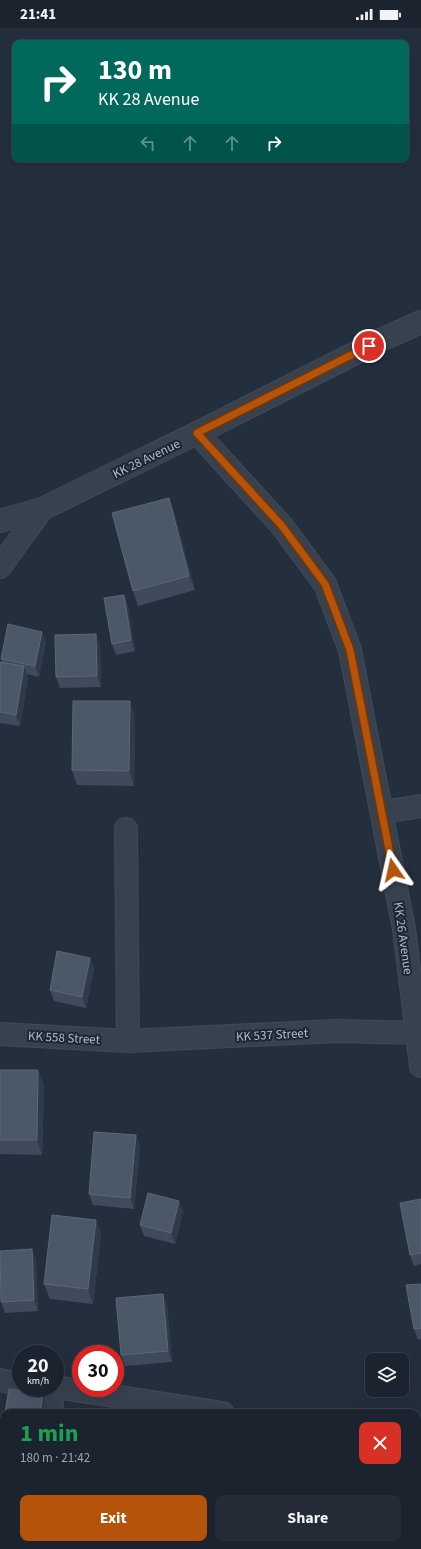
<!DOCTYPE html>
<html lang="en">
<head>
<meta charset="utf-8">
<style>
	:root { --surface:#1b232e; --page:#242b36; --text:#f1f3f6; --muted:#a0a4aa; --line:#39404a; --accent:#b45309 }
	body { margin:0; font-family:"Source Sans 3",sans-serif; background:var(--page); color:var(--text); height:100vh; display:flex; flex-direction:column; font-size:15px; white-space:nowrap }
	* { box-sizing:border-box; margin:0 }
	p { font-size:13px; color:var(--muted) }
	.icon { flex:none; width:22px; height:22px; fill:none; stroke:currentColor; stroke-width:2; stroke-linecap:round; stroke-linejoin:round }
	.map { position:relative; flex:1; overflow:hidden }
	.side { position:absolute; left:0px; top:1381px; width:421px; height:140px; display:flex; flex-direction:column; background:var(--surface); border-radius:12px 12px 0 0; box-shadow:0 4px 16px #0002,0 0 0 1px var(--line) }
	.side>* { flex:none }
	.top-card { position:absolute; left:12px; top:12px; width:397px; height:122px; border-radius:8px; box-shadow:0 4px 16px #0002,0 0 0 1px var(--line); background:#00695c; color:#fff; overflow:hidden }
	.controls { position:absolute; left:365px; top:1325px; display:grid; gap:8px }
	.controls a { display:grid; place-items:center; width:44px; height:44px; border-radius:8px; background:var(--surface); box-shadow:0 4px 16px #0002,0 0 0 1px var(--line); font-size:20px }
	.speed { position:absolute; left:12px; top:1317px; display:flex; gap:8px; font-size:20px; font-weight:700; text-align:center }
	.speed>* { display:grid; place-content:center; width:52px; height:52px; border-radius:50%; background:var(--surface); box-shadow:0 4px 16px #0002,0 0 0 1px var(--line); line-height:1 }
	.speed small { font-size:10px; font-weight:400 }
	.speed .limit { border:6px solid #d22; background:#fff; color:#111 }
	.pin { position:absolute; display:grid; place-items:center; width:34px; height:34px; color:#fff; margin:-17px; border:2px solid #fff; border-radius:50%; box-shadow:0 1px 4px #0007 }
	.me { position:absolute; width:44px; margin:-22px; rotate:349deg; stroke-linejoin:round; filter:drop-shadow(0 0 3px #0008) }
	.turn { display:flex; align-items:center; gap:14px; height:84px; padding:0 20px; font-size:18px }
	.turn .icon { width:52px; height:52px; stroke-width:2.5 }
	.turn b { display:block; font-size:28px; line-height:34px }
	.lanes { display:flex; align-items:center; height:38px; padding:0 20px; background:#0003; justify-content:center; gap:20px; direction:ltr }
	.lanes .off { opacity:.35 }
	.round { display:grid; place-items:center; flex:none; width:42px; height:42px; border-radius:8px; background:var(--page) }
	.summary { display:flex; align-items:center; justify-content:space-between; height:68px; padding:0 20px }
	h1 { font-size:24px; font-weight:700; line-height:30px; color:#1e9e55 }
	.primary-button { display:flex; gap:8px; margin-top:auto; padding:8px 20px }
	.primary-button a { flex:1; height:46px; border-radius:8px; background:var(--accent); color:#fff; font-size:16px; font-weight:700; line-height:46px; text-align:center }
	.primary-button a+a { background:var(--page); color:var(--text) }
	.status { display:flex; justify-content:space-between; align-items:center; height:28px; padding:0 20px; background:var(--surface); direction:ltr }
	.status svg { height:11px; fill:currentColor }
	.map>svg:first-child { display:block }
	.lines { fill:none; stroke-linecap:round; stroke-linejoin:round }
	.minor-casing { stroke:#414a57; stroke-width:24 }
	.minor { stroke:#38414e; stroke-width:22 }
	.wall { fill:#3f4b5c }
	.shaded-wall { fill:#2f3b4b }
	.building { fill:#4b5868; stroke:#5c6777 }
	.route-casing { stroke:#753606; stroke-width:10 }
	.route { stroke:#b45309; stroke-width:7 }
	.labels { text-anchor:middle; stroke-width:4; stroke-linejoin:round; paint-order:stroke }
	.street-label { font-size:13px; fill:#b4bcc9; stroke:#1d2633 }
</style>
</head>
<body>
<div class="status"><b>21:41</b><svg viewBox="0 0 49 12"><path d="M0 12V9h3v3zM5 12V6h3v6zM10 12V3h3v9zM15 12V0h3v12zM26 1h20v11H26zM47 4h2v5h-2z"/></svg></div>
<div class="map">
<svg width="421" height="1521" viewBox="0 0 421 1521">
	<rect width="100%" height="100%" fill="#242f3e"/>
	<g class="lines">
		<g class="minor-casing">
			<g id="minor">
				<path d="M197 405 282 498 325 556 350 622 404 901 421 1038"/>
				<path d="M0 493 42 481"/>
				<path d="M0 539 42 481 197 405 383 311 421 294"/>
				<path d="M382 784 421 778"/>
				<path d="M126 801 128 1013"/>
				<path d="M0 1006 128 1013 336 1003 421 1005"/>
				<path d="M0 1352 21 1356"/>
				<path d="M55 1359 223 1385"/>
				<path d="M51 1385 53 1360"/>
				<path d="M417 1403H421"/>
				<path d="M40 1521V1517"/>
			</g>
		</g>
		<use href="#minor" class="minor"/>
	</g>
	<g class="wall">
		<path d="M169 470 174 484 195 562 138 578 133 563Z"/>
		<path d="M124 567 128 578 135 623 116 627 112 616Z"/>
		<path d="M46 615 39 649 27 646 28 649 20 698 0 695V634L2 635 1 631Z"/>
		<path d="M100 617 101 659 60 660 56 649Z"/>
		<path d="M135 688 134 758 77 757 72 742Z"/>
		<path d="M90 930 94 941 86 980 54 973 50 962Z"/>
		<path d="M0 1042 44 1057 42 1127 0 1126Z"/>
		<path d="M136 1107 140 1118 134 1181 93 1177 89 1166Z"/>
		<path d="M421 1171V1236L414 1238 410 1227Z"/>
		<path d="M179 1173 183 1184 175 1216 144 1208 140 1197Z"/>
		<path d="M96 1192 101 1206 93 1276 50 1271 44 1256Z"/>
		<path d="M36 1232 38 1283 5 1285 1 1274Z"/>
		<path d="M421 1256V1311L418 1312 414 1301Z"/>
		<path d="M167 1277 172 1334 125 1338 121 1327Z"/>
		<path d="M417 1453H420L421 1455V1519L391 1517H417Z"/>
	</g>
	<g class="shaded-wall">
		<path d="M169 470 174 484 195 562 189 548Z"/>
		<path d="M124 567 128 578 135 623 131 612Z"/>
		<path d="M42 604 46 615 39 649 35 638Z"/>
		<path d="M96 606 100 617 101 659 97 648Z"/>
		<path d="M24 638 28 649 20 698 16 687Z"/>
		<path d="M130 673 135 688 134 758 129 743Z"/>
		<path d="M90 930 94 941 86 980 82 969Z"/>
		<path d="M38 1042 44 1057 42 1127 37 1112Z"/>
		<path d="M136 1107 140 1118 134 1181 130 1170Z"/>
		<path d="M179 1173 183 1184 175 1216 171 1205Z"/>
		<path d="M96 1192 101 1206 93 1276 88 1261Z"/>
		<path d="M32 1221 36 1232 38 1283 34 1272Z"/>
		<path d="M163 1266 167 1277 172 1334 168 1323Z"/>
		<path d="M43 1366 47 1377 45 1385H40Z"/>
		<path d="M420 1453 421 1455V1519L417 1509Z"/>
		<path d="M128 1517H135L134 1521H127Z"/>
	</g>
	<g class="building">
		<path d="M169 470 189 548 133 563 112 485Z"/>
		<path d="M124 567 131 612 112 616 104 570Z"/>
		<path d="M8 596 42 604 35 638 1 631Z"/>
		<path d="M96 606 97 648 56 649 55 607Z"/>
		<path d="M0 634 24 638 16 687 0 684Z"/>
		<path d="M73 673H130L129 743 72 742Z"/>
		<path d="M57 923 90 930 82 969 50 962Z"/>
		<path d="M0 1042H38L37 1112H0Z"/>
		<path d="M94 1104 136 1107 130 1170 89 1166Z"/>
		<path d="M148 1165 179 1173 171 1205 140 1197Z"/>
		<path d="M421 1171V1225L410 1227 400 1175Z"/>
		<path d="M52 1187 96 1192 88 1261 44 1256Z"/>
		<path d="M32 1221 34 1272 1 1274 0 1223Z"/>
		<path d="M421 1256V1300L414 1301 406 1257Z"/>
		<path d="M163 1266 168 1323 121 1327 116 1270Z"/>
		<path d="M9 1361 43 1366 40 1385H5Z"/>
		<path d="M417 1453H420L417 1503Z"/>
		<path d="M76 1517H128L127 1521H75Z"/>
	</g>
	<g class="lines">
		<g class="route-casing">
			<path id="route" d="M369 318 197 405 282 498 325 556 350 622 393 842"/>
		</g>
		<use href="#route" class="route"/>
	</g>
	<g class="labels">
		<g class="street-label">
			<text transform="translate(146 430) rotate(-26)" y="5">KK 28 Avenue</text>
			<text transform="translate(404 910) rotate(82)" y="5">KK 26 Avenue</text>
			<text transform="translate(272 1006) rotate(-3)" y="5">KK 537 Street</text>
			<text transform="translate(64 1009) rotate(3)" y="5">KK 558 Street</text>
		</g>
	</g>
</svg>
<div class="controls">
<a><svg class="icon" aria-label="layers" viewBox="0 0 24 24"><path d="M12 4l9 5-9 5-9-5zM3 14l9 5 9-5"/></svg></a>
</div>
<div class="speed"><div>20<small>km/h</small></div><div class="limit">30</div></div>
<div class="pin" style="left:369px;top:318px;background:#d93025"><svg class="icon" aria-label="arrive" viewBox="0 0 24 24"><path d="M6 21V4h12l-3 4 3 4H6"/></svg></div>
<svg class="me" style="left:393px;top:842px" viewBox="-20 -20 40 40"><path d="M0-17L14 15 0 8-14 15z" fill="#b45309" stroke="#fff" stroke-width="4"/></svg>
<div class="top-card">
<div class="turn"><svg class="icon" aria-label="right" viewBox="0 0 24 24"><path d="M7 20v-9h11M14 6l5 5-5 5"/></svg><div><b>130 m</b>KK 28 Avenue</div></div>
<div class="lanes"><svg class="icon off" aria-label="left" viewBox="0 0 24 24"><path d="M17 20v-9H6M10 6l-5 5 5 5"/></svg><svg class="icon off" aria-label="ahead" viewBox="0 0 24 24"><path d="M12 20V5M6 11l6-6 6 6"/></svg><svg class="icon off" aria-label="ahead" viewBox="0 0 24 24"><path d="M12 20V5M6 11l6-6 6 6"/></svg><svg class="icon" aria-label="right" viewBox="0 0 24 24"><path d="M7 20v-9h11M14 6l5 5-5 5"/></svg></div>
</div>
<section class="side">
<div class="summary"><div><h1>1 min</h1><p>180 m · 21:42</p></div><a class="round" style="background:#d93025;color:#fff"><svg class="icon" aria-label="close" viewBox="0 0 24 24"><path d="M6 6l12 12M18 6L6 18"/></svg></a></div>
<div class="primary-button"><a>Exit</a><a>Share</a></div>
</section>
</div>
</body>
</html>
